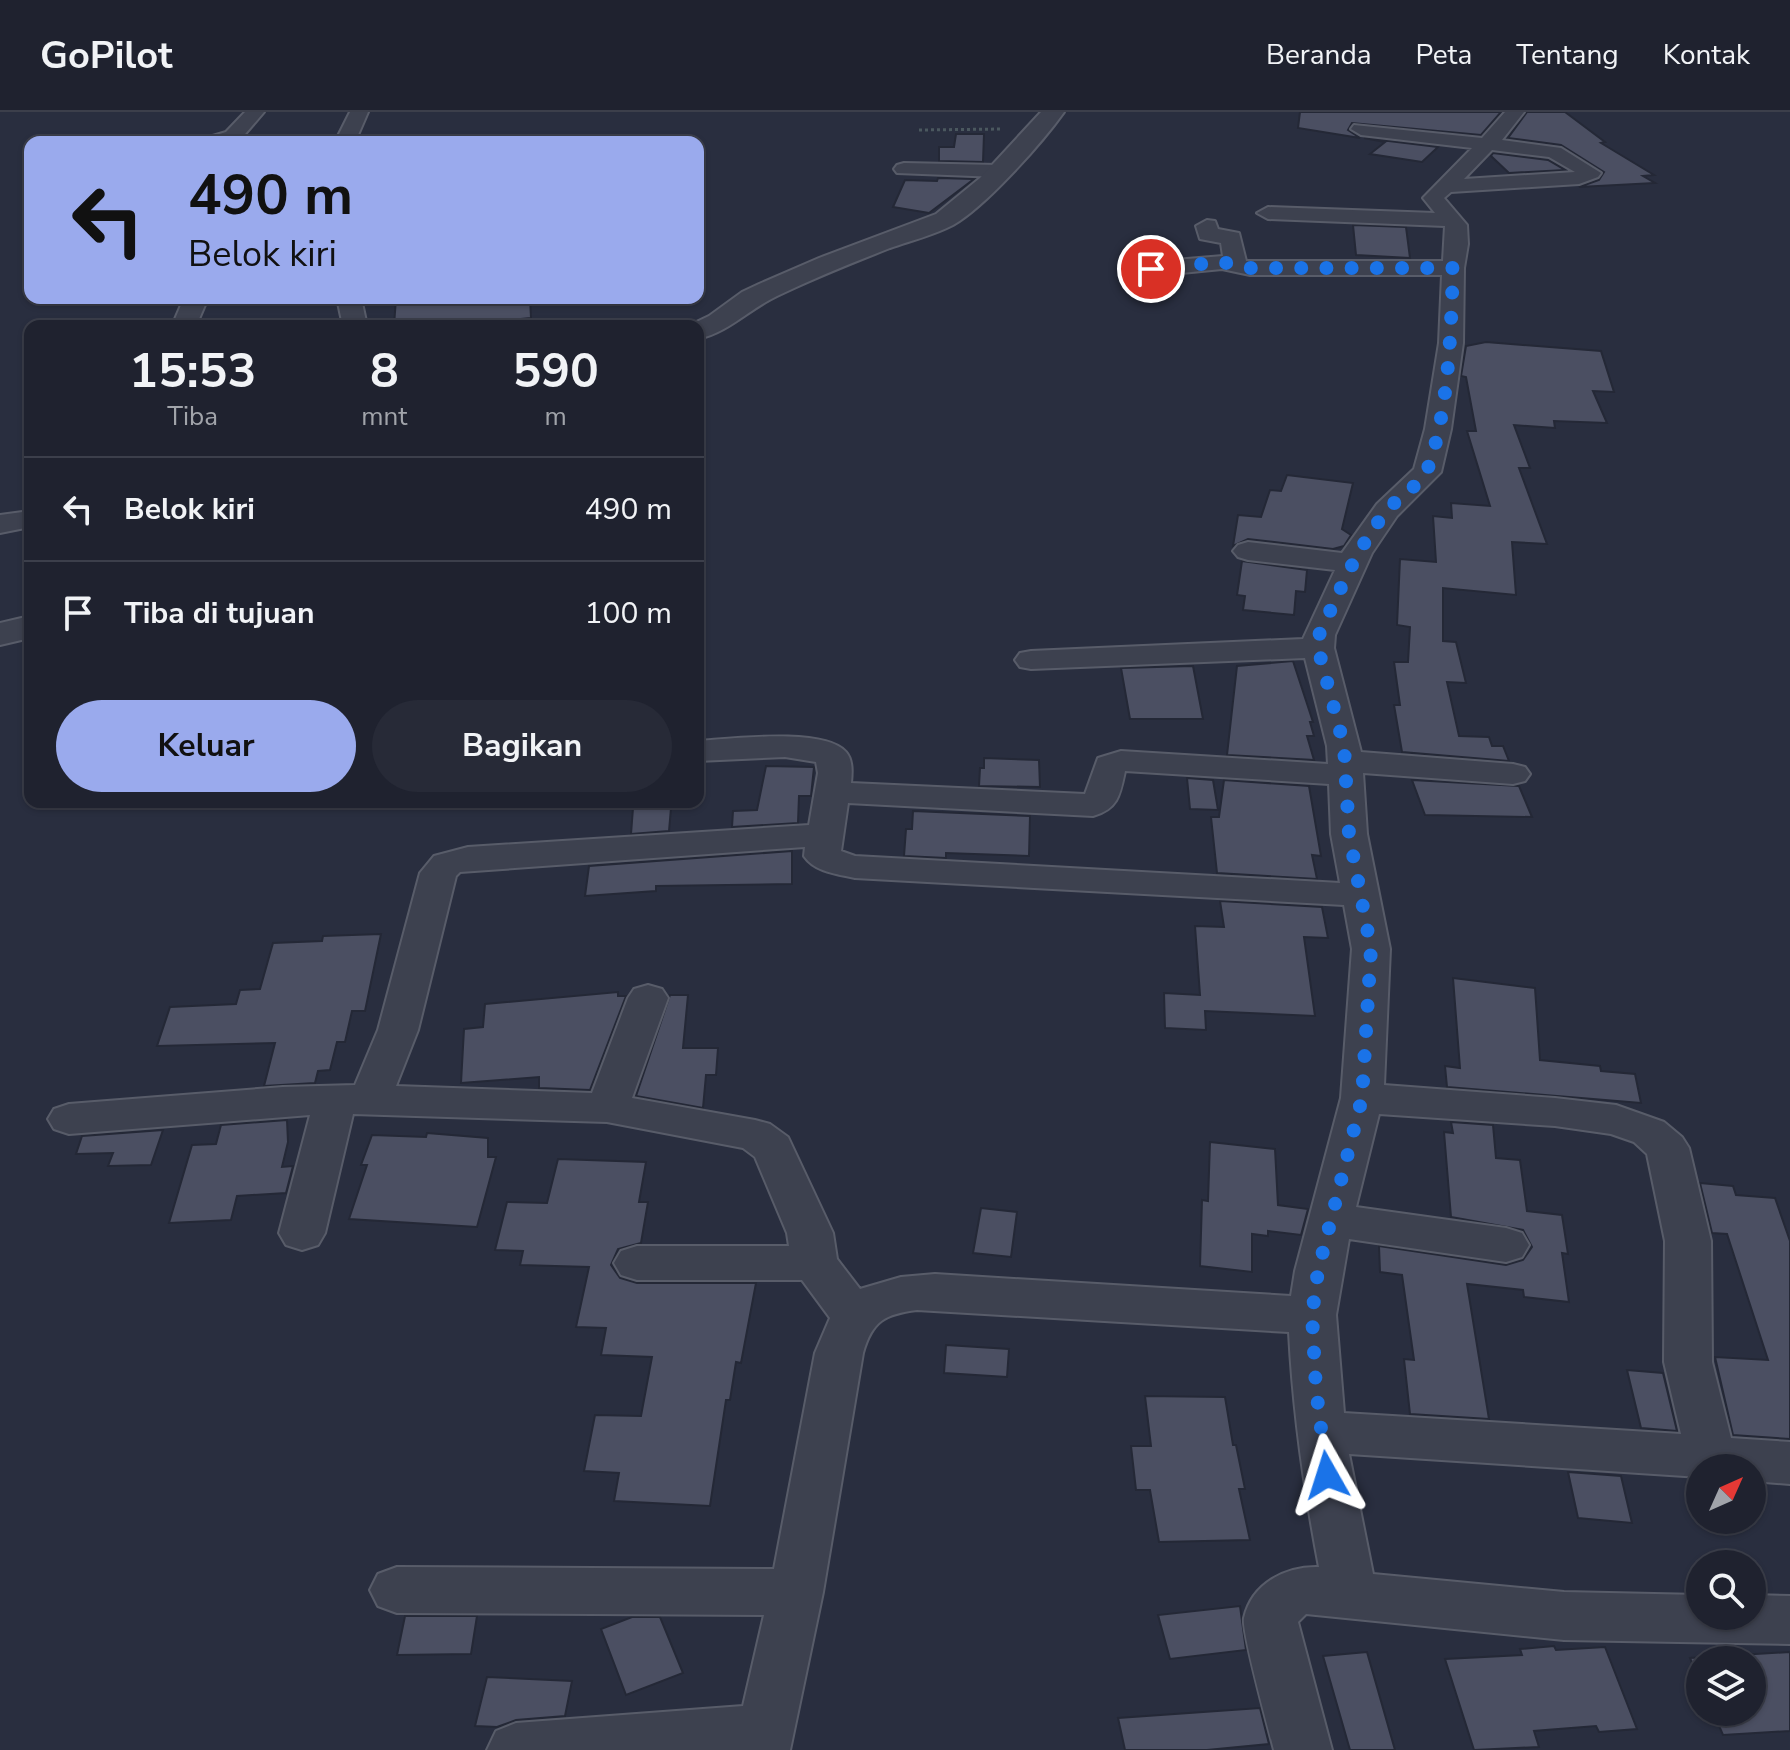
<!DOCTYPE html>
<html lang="id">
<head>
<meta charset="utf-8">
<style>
	:root { --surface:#1f222f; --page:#272a37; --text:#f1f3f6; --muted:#a1a4aa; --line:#3c3f4b; --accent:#9aaaed }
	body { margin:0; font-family:"Nunito Sans",sans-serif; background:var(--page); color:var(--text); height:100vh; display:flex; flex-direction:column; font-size:30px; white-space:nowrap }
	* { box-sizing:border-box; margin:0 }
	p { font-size:26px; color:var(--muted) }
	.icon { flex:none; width:44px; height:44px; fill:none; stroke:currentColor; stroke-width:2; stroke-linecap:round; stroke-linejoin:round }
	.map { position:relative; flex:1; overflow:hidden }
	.panel { position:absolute; left:24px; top:208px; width:680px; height:488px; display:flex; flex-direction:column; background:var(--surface); border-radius:16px; box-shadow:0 2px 6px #0004,0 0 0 2px var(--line) }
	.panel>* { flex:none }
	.guide { position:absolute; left:24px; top:24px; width:680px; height:168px; border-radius:16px; box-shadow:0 2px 6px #0004,0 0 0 2px var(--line); background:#9aaaed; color:#111; overflow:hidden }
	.needle { width:52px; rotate:45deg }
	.tools { position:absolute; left:1686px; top:1342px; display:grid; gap:16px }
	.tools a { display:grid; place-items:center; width:80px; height:80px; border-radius:50%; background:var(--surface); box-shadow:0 2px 6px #0004,0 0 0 2px var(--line); font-size:40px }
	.pin { position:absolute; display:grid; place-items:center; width:68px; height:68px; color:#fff; margin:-34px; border:4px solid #fff; border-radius:50%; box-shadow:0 2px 8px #0007 }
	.me { position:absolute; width:88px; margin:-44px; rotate:354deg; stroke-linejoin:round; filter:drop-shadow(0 0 6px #0008) }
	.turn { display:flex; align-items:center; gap:28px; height:168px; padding:0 32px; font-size:36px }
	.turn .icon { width:104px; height:104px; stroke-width:2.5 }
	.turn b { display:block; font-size:56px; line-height:68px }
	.eta { display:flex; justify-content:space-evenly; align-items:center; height:136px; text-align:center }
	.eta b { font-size:48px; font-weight:700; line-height:56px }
	.cta { display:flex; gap:16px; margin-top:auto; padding:16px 32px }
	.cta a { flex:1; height:92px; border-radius:48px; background:var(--accent); color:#111; font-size:32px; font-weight:700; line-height:92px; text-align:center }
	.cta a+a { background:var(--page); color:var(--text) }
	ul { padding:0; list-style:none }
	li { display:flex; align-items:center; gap:24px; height:104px; padding:0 32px; border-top:2px solid var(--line) }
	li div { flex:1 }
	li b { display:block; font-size:30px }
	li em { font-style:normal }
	header { display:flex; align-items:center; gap:48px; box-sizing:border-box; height:112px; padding:0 40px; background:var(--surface); border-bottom:2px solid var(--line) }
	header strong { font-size:38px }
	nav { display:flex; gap:44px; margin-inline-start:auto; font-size:28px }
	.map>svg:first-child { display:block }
	.building { fill:#4b4f62; stroke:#242836; stroke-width:2 }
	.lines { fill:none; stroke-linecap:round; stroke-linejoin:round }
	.minor-casing { stroke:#585c69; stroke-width:4 }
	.tertiary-casing { stroke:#585c69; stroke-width:4 }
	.path { stroke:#4b585f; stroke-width:3; stroke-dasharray:3 3; stroke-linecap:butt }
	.minor { fill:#3d414f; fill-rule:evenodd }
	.tertiary { fill:#3d414f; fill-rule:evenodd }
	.route { stroke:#1a73e8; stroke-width:14; stroke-dasharray:0 25.2 }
</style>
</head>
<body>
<header>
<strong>GoPilot</strong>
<nav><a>Beranda</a><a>Peta</a><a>Tentang</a><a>Kontak</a></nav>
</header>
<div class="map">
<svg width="1790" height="1638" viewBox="0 0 1790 1638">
	<rect width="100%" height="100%" fill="#292e3f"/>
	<g class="building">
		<path d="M1300 0H1501L1481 23 1352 11 1348 18 1360 26 1298 16Z"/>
		<path d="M1527 0H1565L1605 30 1601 31 1654 63 1643 64 1655 71 1579 75 1599 68 1604 60 1561 33 1508 26Z"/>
		<path d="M956 22H984L983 50 939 49V35H954Z"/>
		<path d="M1364 26 1438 35 1422 50 1370 42 1385 30Z"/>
		<path d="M1493 41 1548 48 1565 58 1509 61 1491 44Z"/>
		<path d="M938 66 974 67 929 101 893 95 905 68 937 69Z"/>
		<path d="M1353 113 1406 115 1410 146 1356 143Z"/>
		<path d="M396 186H530L531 206 448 214H394Z"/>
		<path d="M1486 230 1601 239 1614 280 1593 279 1607 311 1554 309 1555 316 1514 313 1530 356H1519L1547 432 1512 430 1516 483 1443 476V529L1456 530 1466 571 1447 570 1459 624 1489 625 1492 634H1503L1509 649 1402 640 1394 593H1400L1394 550H1408L1410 515 1397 513 1400 447 1436 450 1433 404 1452 406 1451 391 1490 394 1467 319H1476L1466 265 1461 264 1466 234Z"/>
		<path d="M1287 363 1353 371 1342 417 1351 423 1344 434 1333 437 1248 427 1233 434 1238 403 1261 405 1270 378 1281 379Z"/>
		<path d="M1242 449 1307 458 1305 480 1296 479 1294 503 1243 498 1245 484 1237 483Z"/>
		<path d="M1293 549 1313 610H1310L1314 624H1307L1314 648 1227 643 1237 554Z"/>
		<path d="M1193 554 1203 607H1130L1121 556Z"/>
		<path d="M984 646 1039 648 1040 675 979 674 980 656H984Z"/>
		<path d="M766 654 814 655 811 684H799L798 711 732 715 733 699 757 698Z"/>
		<path d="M1187 666 1213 668 1218 698 1190 697Z"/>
		<path d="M1224 668 1309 674 1321 744 1312 743 1317 767 1217 761 1211 705H1219Z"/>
		<path d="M1412 668 1519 674 1532 705 1425 703Z"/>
		<path d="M633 696H671L669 719 631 722Z"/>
		<path d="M913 699 1030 704 1029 744 946 741V746L904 744 906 717H912Z"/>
		<path d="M792 739V772L656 774V779L585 784 589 754Z"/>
		<path d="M1220 789 1322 795 1328 826 1304 825 1315 904 1205 899 1206 918 1165 916 1164 881 1200 883 1195 814 1224 815Z"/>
		<path d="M381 822 365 899H352L345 930H337L330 958 318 959 315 971 264 974 275 931 157 934 170 895 236 892 240 878 260 877 273 831 322 829 323 824Z"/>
		<path d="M1453 866 1535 876 1540 948 1600 954 1601 959 1635 962 1641 991 1447 975 1445 954 1460 956Z"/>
		<path d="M618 880V884H626L590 978 539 976V965L461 971 464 917 483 915 485 892Z"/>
		<path d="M670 883H688L683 936H718L716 963H706L703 996 636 984Z"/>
		<path d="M287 1008 288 1030 282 1055 293 1054 286 1081 237 1084 231 1108 169 1111 192 1033 216 1032 221 1013Z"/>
		<path d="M1451 1010 1493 1013 1496 1046 1520 1048 1527 1099 1562 1103 1568 1142 1562 1141 1569 1190 1524 1185 1523 1178 1467 1172 1489 1307 1410 1302 1404 1247 1414 1248 1402 1163 1380 1160 1379 1134 1506 1153 1523 1148 1532 1135 1523 1118 1451 1105 1444 1020 1453 1021Z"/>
		<path d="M163 1018 151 1053 108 1054 113 1041 76 1042 82 1024Z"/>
		<path d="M427 1021 488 1026V1045H496L477 1115 349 1107 367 1053H361L372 1023 426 1025Z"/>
		<path d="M1210 1030 1275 1037 1278 1093 1308 1097 1301 1123 1268 1119V1124L1252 1122V1160L1200 1154 1202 1088 1208 1089Z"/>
		<path d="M558 1047 646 1050 639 1090H648L641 1131 618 1137 611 1153 620 1166 637 1171H756L741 1251 736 1250 730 1288H726L710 1394 614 1389 619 1361 584 1359 595 1303 641 1304 652 1245 601 1243 606 1216 576 1215 589 1155 520 1153 523 1139 495 1138 507 1090 547 1091Z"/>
		<path d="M1700 1071 1733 1074 1736 1083 1775 1086 1790 1129V1327L1733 1323 1715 1245 1768 1248 1727 1122 1712 1121Z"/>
		<path d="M981 1096 1017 1100 1011 1145 973 1141Z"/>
		<path d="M946 1233 1009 1237 1007 1265 944 1261Z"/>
		<path d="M1627 1258 1663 1261 1677 1319 1641 1316Z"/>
		<path d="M1145 1284 1225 1285 1233 1333H1236L1245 1377H1239L1250 1428 1159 1430 1150 1378H1136L1131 1334H1151Z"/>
		<path d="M1568 1360 1621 1364 1632 1411 1578 1406Z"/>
		<path d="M1240 1494 1246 1538 1170 1547 1158 1503Z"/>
		<path d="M405 1504H477L471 1542 397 1543Z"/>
		<path d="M632 1505H660L683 1561 626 1583 601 1517Z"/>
		<path d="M1554 1534 1556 1538 1605 1535 1637 1617 1599 1620 1596 1614 1534 1619 1539 1635 1474 1638 1445 1547 1522 1543 1520 1537Z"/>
		<path d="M1367 1540 1395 1638H1350L1323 1544Z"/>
		<path d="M1790 1540V1619L1723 1623 1713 1600H1752V1548H1700V1570L1690 1546Z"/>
		<path d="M487 1565 572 1569 565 1604 516 1608 497 1615 475 1614Z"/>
		<path d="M1260 1596 1269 1632 1207 1638H1125L1118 1606Z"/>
	</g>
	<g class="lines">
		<g class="minor-casing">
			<g id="minor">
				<path d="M245 0H264L240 28 203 30 206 26 226 20Z"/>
				<path d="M350 0H368L355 30H335Z"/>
				<path d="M1505 0H1524L1502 28 1561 36 1601 61 1598 65 1579 72 1451 80 1444 86 1467 113 1468 132 1464 156 1463 231 1451 317 1441 360 1397 404 1372 441 1335 523 1334 536 1361 640 1513 652 1525 655 1530 662 1525 669 1513 672 1363 661 1367 722 1390 837 1384 973 1555 986 1616 993 1664 1010 1682 1025 1689 1036 1711 1129 1712 1250 1731 1326 1790 1330V1372L1752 1369V1356H1700V1365L1349 1342 1373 1462 1564 1480 1700 1483V1504H1752V1483L1790 1484V1532L1564 1528 1306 1502 1298 1510 1332 1638H1274C1269 1618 1241 1518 1244 1506 1252 1471 1286 1454 1319 1455 1304 1377 1293 1299 1289 1220L917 1198C885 1202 872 1209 863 1241L823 1480 790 1638H487L496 1619 516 1611 743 1594 764 1503 397 1501 378 1494 370 1478 378 1462 397 1455 774 1457 815 1241 830 1206 802 1168H637L621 1163 614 1151 621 1139 637 1134H789L787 1121 755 1045 743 1036 607 1010 353 1002 325 1121 318 1133 302 1138 286 1133 279 1121 310 1003 69 1022 54 1017 48 1007 54 997 69 992 283 975 355 973 378 918 420 761 434 744 468 735 809 713 818 661 816 650 785 645 698 649V629C730 627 824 615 846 640 853 648 852 661 851 671L1085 682 1098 646 1121 639 1328 652 1327 634 1305 546 1031 557 1020 555 1015 548 1020 541 1031 539 1303 527 1335 458 1248 448 1238 445 1233 439 1238 433 1248 430 1342 441 1377 392 1414 357 1425 317 1439 231 1442 163H1250L1222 157 1151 164 1140 157 1151 150 1223 144 1221 131 1200 127 1196 114 1207 108 1215 109 1218 117 1239 121 1246 149H1443L1445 114 1268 107 1257 101 1268 95 1435 101 1423 86 1472 36 1361 23 1351 17 1354 13 1482 26ZM1492 38 1549 45 1575 60 1464 67ZM1125 659 1329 672 1331 722 1340 771 855 744 841 739 848 691 1093 704C1118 697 1120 683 1125 659ZM805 735 804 744C815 760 837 762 855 766L1344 793 1352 837 1341 986 1295 1159 1291 1184 935 1162 901 1165 860 1177 837 1147 833 1121 788 1025 770 1012 755 1008 632 986 668 886 662 877 648 873 634 877 628 886 592 981 396 974 418 918 456 764 460 760ZM1379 1002 1555 1014 1611 1022 1634 1030 1647 1042 1665 1129 1664 1250 1681 1322 1344 1301 1336 1203 1349 1127 1506 1150 1522 1145 1529 1133 1522 1121 1506 1116 1356 1095Z"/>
				<path d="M904 51 998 53 1008 59 998 65 897 61 894 57 897 53Z"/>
				<path d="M184 186H208L196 214H172Z"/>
				<path d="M337 186H361L367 214H343Z"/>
				<path d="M30 399V415L0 421V403Z"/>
			</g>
		</g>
		<g class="tertiary-casing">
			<g id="tertiary">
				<path d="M1041 0H1064C1042 31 985 95 953 113 934 123 910 129 890 136 852 151 814 166 777 184 749 197 729 220 698 227V214H688L709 204 742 180 759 172 819 146 936 102 980 66Z"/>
				<path d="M30 504V526L0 533V511Z"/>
			</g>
		</g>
		<path class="path" d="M919 18 1003 17"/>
		<use href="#minor" class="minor"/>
		<use href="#tertiary" class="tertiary"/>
	</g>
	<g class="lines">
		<path class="route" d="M1151 157 1222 150 1250 156H1453C1451 217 1449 298 1428 356 1422 373 1397 385 1386 400 1356 437 1339 481 1319 523L1318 536 1344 634 1349 722 1371 837 1362 986 1318 1159 1312 1203 1316 1277 1327 1363"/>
	</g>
</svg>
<div class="tools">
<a><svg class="needle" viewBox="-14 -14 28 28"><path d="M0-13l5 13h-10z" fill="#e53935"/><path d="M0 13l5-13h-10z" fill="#a1a4aa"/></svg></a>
<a><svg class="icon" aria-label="search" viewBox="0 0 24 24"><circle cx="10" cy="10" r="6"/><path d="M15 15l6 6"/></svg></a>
<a><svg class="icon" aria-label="layers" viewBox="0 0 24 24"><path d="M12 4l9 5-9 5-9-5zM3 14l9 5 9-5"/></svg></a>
</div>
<div class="pin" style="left:1151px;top:157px;background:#d93025"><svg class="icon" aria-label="arrive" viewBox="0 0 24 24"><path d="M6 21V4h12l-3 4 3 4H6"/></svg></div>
<svg class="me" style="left:1327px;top:1363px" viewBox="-20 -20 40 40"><path d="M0-17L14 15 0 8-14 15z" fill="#1a73e8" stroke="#fff" stroke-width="4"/></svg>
<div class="guide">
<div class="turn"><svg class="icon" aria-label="left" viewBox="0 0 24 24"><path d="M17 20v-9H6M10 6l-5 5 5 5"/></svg><div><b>490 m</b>Belok kiri</div></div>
</div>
<section class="panel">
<div class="eta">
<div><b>15:53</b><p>Tiba</p></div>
<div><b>8</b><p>mnt</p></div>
<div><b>590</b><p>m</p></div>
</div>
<ul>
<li><svg class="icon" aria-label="left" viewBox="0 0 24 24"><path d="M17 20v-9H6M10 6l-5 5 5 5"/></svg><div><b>Belok kiri</b></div><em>490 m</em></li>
<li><svg class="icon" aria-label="arrive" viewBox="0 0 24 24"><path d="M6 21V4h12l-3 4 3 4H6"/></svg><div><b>Tiba di tujuan</b></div><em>100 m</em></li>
</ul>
<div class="cta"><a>Keluar</a><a>Bagikan</a></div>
</section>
</div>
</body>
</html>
